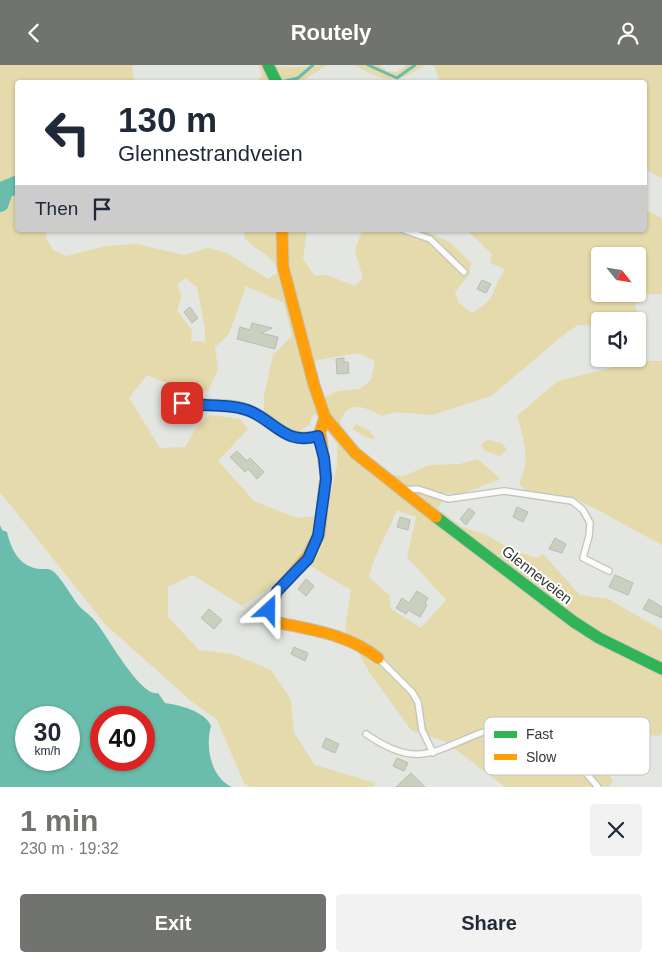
<!DOCTYPE html>
<html lang="en">
<head>
<meta charset="utf-8">
<style>
	:root { --surface:#fff; --page:#f2f2f3; --text:#1f2937; --muted:#747a83; --accent:#71736f }
	body { margin:0; font-family:Arial,sans-serif; background:var(--page); color:var(--text); height:100vh; display:flex; flex-direction:column; font-size:19px; white-space:nowrap }
	* { box-sizing:border-box; margin:0 }
	p { font-size:16px; color:var(--muted) }
	.icon { flex:none; width:28px; height:28px; fill:none; stroke:currentColor; stroke-width:2; stroke-linecap:round; stroke-linejoin:round }
	.map { position:relative; height:722px; overflow:hidden }
	.panel { display:flex; flex-direction:column; background:var(--surface); flex:1 }
	.panel>* { flex:none }
	.guide { position:absolute; left:15px; top:15px; width:632px; height:152px; border-radius:5px; box-shadow:0 1px 4px #0004; background:#fff; color:var(--text); overflow:hidden }
	.needle { width:32px; rotate:120deg }
	.tools { position:absolute; left:591px; top:182px; display:grid; gap:10px }
	.tools a { display:grid; place-items:center; width:55px; height:55px; border-radius:5px; background:var(--surface); box-shadow:0 1px 4px #0004; font-size:25px }
	.speed { position:absolute; left:15px; top:641px; display:flex; gap:10px; font-size:25px; font-weight:700; text-align:center }
	.speed>* { display:grid; place-content:center; width:65px; height:65px; border-radius:50%; background:var(--surface); box-shadow:0 1px 4px #0004; line-height:1 }
	.speed small { font-size:12px; font-weight:400 }
	.speed .limit { border:8px solid #d22; background:#fff; color:#111 }
	.pin { position:absolute; display:grid; place-items:center; width:42px; height:42px; color:#fff; margin:-21px; border-radius:10px; box-shadow:0 2px 8px #0006 }
	.me { position:absolute; width:55px; margin:-28px; rotate:24deg; stroke-linejoin:round; filter:drop-shadow(0 0 4px #0008) }
	.turn { display:flex; align-items:center; gap:18px; height:105px; padding:0 20px; font-size:22px }
	.turn .icon { width:65px; height:65px; stroke-width:2.5 }
	.turn b { display:block; font-size:35px; line-height:42px }
	.then { display:flex; align-items:center; height:48px; padding:0 20px; background:#0003; gap:10px; font-size:19px }
	.round { display:grid; place-items:center; flex:none; width:52px; height:52px; border-radius:5px; background:var(--page) }
	.summary { display:flex; align-items:center; justify-content:space-between; height:85px; padding:0 20px }
	h1 { font-size:30px; font-weight:700; line-height:38px; color:var(--accent) }
	.button { display:flex; gap:10px; margin-top:auto; padding:10px 20px }
	.button a { flex:1; height:58px; border-radius:5px; background:var(--accent); color:#fff; font-size:20px; font-weight:700; line-height:58px; text-align:center }
	.button a+a { background:var(--page); color:var(--text) }
	header { display:flex; justify-content:space-between; align-items:center; height:65px; padding:0 20px; background:var(--accent); color:#fff; font-size:22px; font-weight:700 }
	.map>svg:first-child { display:block }
	.green { fill:#e4daab; fill-rule:evenodd }
	.water { fill:#6abdac; fill-rule:evenodd }
	.lines { fill:none; stroke-linecap:round; stroke-linejoin:round }
	.stream { stroke:#6abdac; stroke-width:3 }
	.river { stroke:#6abdac; stroke-width:18 }
	.building { fill:#cbcfbd; stroke:#b9bbb7 }
	.lane-casing { stroke:#c0c3bf; stroke-width:8 }
	.street-casing { stroke:#c0c3bf; stroke-width:13 }
	.fast-casing { stroke:#c0c3bf; stroke-width:13 }
	.slow-casing { stroke:#c0c3bf; stroke-width:13 }
	.lane { stroke:#fbfbfa; stroke-width:5.5 }
	.street { stroke:#fbfbfa; stroke-width:11 }
	.fast { stroke:#30b455; stroke-width:11 }
	.slow { stroke:#ff9f0a; stroke-width:11 }
	.route-casing { stroke:#114b97; stroke-width:12 }
	.route { stroke:#1a73e8; stroke-width:9 }
	.labels { text-anchor:middle; stroke-width:4; stroke-linejoin:round; paint-order:stroke }
	.street-label { font-size:15px; fill:#333532; stroke:#fff }
	.key { fill:#fff; stroke:#c2c2c2; stroke-width:1 }
	.key-label { font-size:14px; fill:#333532 }
</style>
</head>
<body>
<header><svg class="icon" aria-label="back" viewBox="0 0 24 24"><path d="M15 5l-7 7 7 7"/></svg>Routely<svg class="icon" aria-label="person" viewBox="0 0 24 24"><circle cx="12" cy="8" r="4"/><path d="M4 21q1-7 8-7t8 7"/></svg></header>
<div class="map">
<svg width="662" height="722" viewBox="0 0 662 722">
	<rect width="100%" height="100%" fill="#e3e6e1"/>
	<g class="green">
		<path d="M0 0H132L134 17 18 18V165H47L46 173 53 185 66 191 106 181 137 179 184 190 208 183 227 188 268 214 277 208V202C269 188 253 184 244 172L245 167 307 165 303 194 315 211 327 210 355 221 363 213 355 186 362 165H424L451 178 471 198 469 210 455 227 458 237 472 248C500 232 489 227 505 204L490 198 492 189 467 165H645V145L662 153V229H644L638 233 635 242 642 257V263L638 266V256H600V261L578 260 567 267 491 331 432 350 395 347 383 351C365 343 350 333 340 356L343 367 390 410 404 411 429 400 460 399 478 394 500 414 460 430 445 428 438 444 462 462 484 469 517 487 537 493 543 489 580 530 608 534 662 565V668L660 671 602 666 597 691 613 716 609 722H505L446 677 411 665 370 608 345 564 351 525 307 499 242 541 193 510 168 522V552L199 585 232 589 271 605 291 635 294 668 315 700 375 718 373 722H250L244 718 217 655 191 636 105 559 0 427ZM600 191H638V229H600ZM185 213 197 222 205 265V277L191 276 192 265 177 245 182 231 177 220ZM246 221 284 238 292 271 273 290 264 331V346L269 353 297 368 309 360 314 348 337 379V400L326 450 297 453 254 436 218 396 248 364 240 354 210 350 198 360 185 382 160 383 129 333 147 310 184 325 208 326 218 304 215 282 229 269ZM359 288 375 296 371 315 360 324 338 326 323 333 314 298 317 295ZM397 445 416 452 407 492 446 535 421 563 391 544 389 530 369 512C374 489 388 467 397 445Z"/>
		<path d="M258 0 293 2 327 0 301 17 256 18 262 10Z"/>
		<path d="M354 0H379L387 6 397 7 407 0H425C393 21 387 17 354 0Z"/>
		<path d="M430 0H662V113L645 104V18H458L449 15 440 17 435 2Z"/>
		<path d="M638 296H662V480L596 444 572 433 526 426 519 418C531 396 524 374 517 351L558 316Z"/>
		<path d="M356 359 370 366 375 373C368 376 359 368 353 364Z"/>
		<path d="M488 375 502 378 507 385 499 391 485 386 481 379Z"/>
	</g>
	<path class="water" d="M0 460 2 465 7 467C11 484 19 502 40 504 46 504 50 503 54 507 60 512 72 531 76 537 81 545 90 549 95 556 107 570 140 632 158 628L165 638C179 640 205 646 211 661 205 682 211 713 232 722H0ZM26 652H69V695H26ZM101 652H144V695H101Z"/>
	<g class="lines">
		<g class="stream">
			<path d="M368 0 397 13 415 0"/>
			<path d="M285 16 298 13 313 0"/>
		</g>
		<path class="river" d="M0 138 4 125 18 119"/>
	</g>
	<g class="building">
		<path d="M482 215 491 219 486 228 477 224Z"/>
		<path d="M190 242 198 253 192 258 184 247Z"/>
		<path d="M252 258 272 263 261 268 278 272 275 284 237 274 240 262 250 265Z"/>
		<path d="M344 293V297H348L349 308 337 309 336 294Z"/>
		<path d="M237 386 247 396 250 393 264 407 257 414 248 404 245 407 230 392Z"/>
		<path d="M517 442 528 447 523 457 513 452Z"/>
		<path d="M469 443 475 448 466 460 460 454Z"/>
		<path d="M400 452 410 455 408 465 397 462Z"/>
		<path d="M555 473 566 479 562 488 549 484Z"/>
		<path d="M615 510 633 518 628 530 609 522Z"/>
		<path d="M306 514 314 521 306 531 298 524Z"/>
		<path d="M417 526 428 533 425 538 427 540 420 552 408 545 406 549 396 543 402 533 409 538Z"/>
		<path d="M649 534 662 542V553L643 544Z"/>
		<path d="M209 544 222 555 214 564 201 553Z"/>
		<path d="M294 582 308 588 305 596 291 589Z"/>
		<path d="M326 673 339 679 335 688 322 682Z"/>
		<path d="M397 693 408 698 404 706 393 701Z"/>
		<path d="M411 708 425 722H396Z"/>
	</g>
	<g class="lines">
		<g class="lane-casing">
			<g id="lane">
				<path d="M404 165 430 174 464 207"/>
				<path d="M404 425 418 424 448 434 504 426 572 436 583 445 590 458 589 471 583 493 609 506"/>
				<path d="M378 593 412 627 418 637 422 665 433 688"/>
				<path d="M366 669C421 707 436 683 489 665 500 661 511 658 523 660 556 668 577 698 598 722"/>
			</g>
		</g>
		<g class="street-casing">
			<path id="street" d="M182 338C204 342 232 337 252 347 277 358 286 380 318 371"/>
		</g>
		<g class="fast-casing">
			<g id="fast">
				<path d="M268 0 277 18"/>
				<path d="M436 452 574 557 599 573 662 604"/>
			</g>
		</g>
		<g class="slow-casing">
			<g id="slow">
				<path d="M282 165 283 202 314 320 325 352 355 388 436 452"/>
				<path d="M325 352 320 367 326 411 319 469 308 491 277 527 269 549 275 557C312 565 348 569 378 593"/>
			</g>
		</g>
		<use href="#lane" class="lane"/>
		<use href="#street" class="street"/>
		<use href="#fast" class="fast"/>
		<use href="#slow" class="slow"/>
	</g>
	<g class="lines">
		<g class="route-casing">
			<path id="route" d="M182 338C204 342 233 338 252 347 277 359 286 380 318 371L324 393 326 414 318 471 308 494 277 526 269 545"/>
		</g>
		<use href="#route" class="route"/>
	</g>
	<g class="labels">
		<g class="street-label">
			<text transform="translate(537 510) rotate(38)" y="5">Glenneveien</text>
		</g>
	</g>
	<rect x="484" y="652" width="166" height="58" rx="8" class="key"/>
	<rect x="494" y="666" width="23" height="7" fill="#30b455"/>
	<rect x="494" y="689" width="23" height="6" fill="#ff9f0a"/>
	<g class="key-label">
		<text x="526" y="674">Fast</text>
		<text x="526" y="697">Slow</text>
	</g>
</svg>
<div class="tools">
<a><svg class="needle" viewBox="-14 -14 28 28"><path d="M0-13l5 13h-10z" fill="#e53935"/><path d="M0 13l5-13h-10z" fill="#747a83"/></svg></a>
<a><svg class="icon" aria-label="sound" viewBox="0 0 24 24"><path d="M4 9h4l5-4v14l-5-4H4zM17 9q2 3 0 6"/></svg></a>
</div>
<div class="speed"><div>30<small>km/h</small></div><div class="limit">40</div></div>
<div class="pin" style="left:182px;top:338px;background:#d93025"><svg class="icon" aria-label="arrive" viewBox="0 0 24 24"><path d="M6 21V4h12l-3 4 3 4H6"/></svg></div>
<svg class="me" style="left:269px;top:545px" viewBox="-20 -20 40 40"><path d="M0-17L14 15 0 8-14 15z" fill="#1a73e8" stroke="#fff" stroke-width="4"/></svg>
<div class="guide">
<div class="turn"><svg class="icon" aria-label="left" viewBox="0 0 24 24"><path d="M17 20v-9H6M10 6l-5 5 5 5"/></svg><div><b>130 m</b>Glennestrandveien</div></div>
<div class="then">Then<svg class="icon" aria-label="arrive" viewBox="0 0 24 24"><path d="M6 21V4h12l-3 4 3 4H6"/></svg></div>
</div>
</div>
<section class="panel">
<div class="summary"><div><h1>1 min</h1><p>230 m · 19:32</p></div><a class="round"><svg class="icon" aria-label="close" viewBox="0 0 24 24"><path d="M6 6l12 12M18 6L6 18"/></svg></a></div>
<div class="button"><a>Exit</a><a>Share</a></div>
</section>
</body>
</html>
